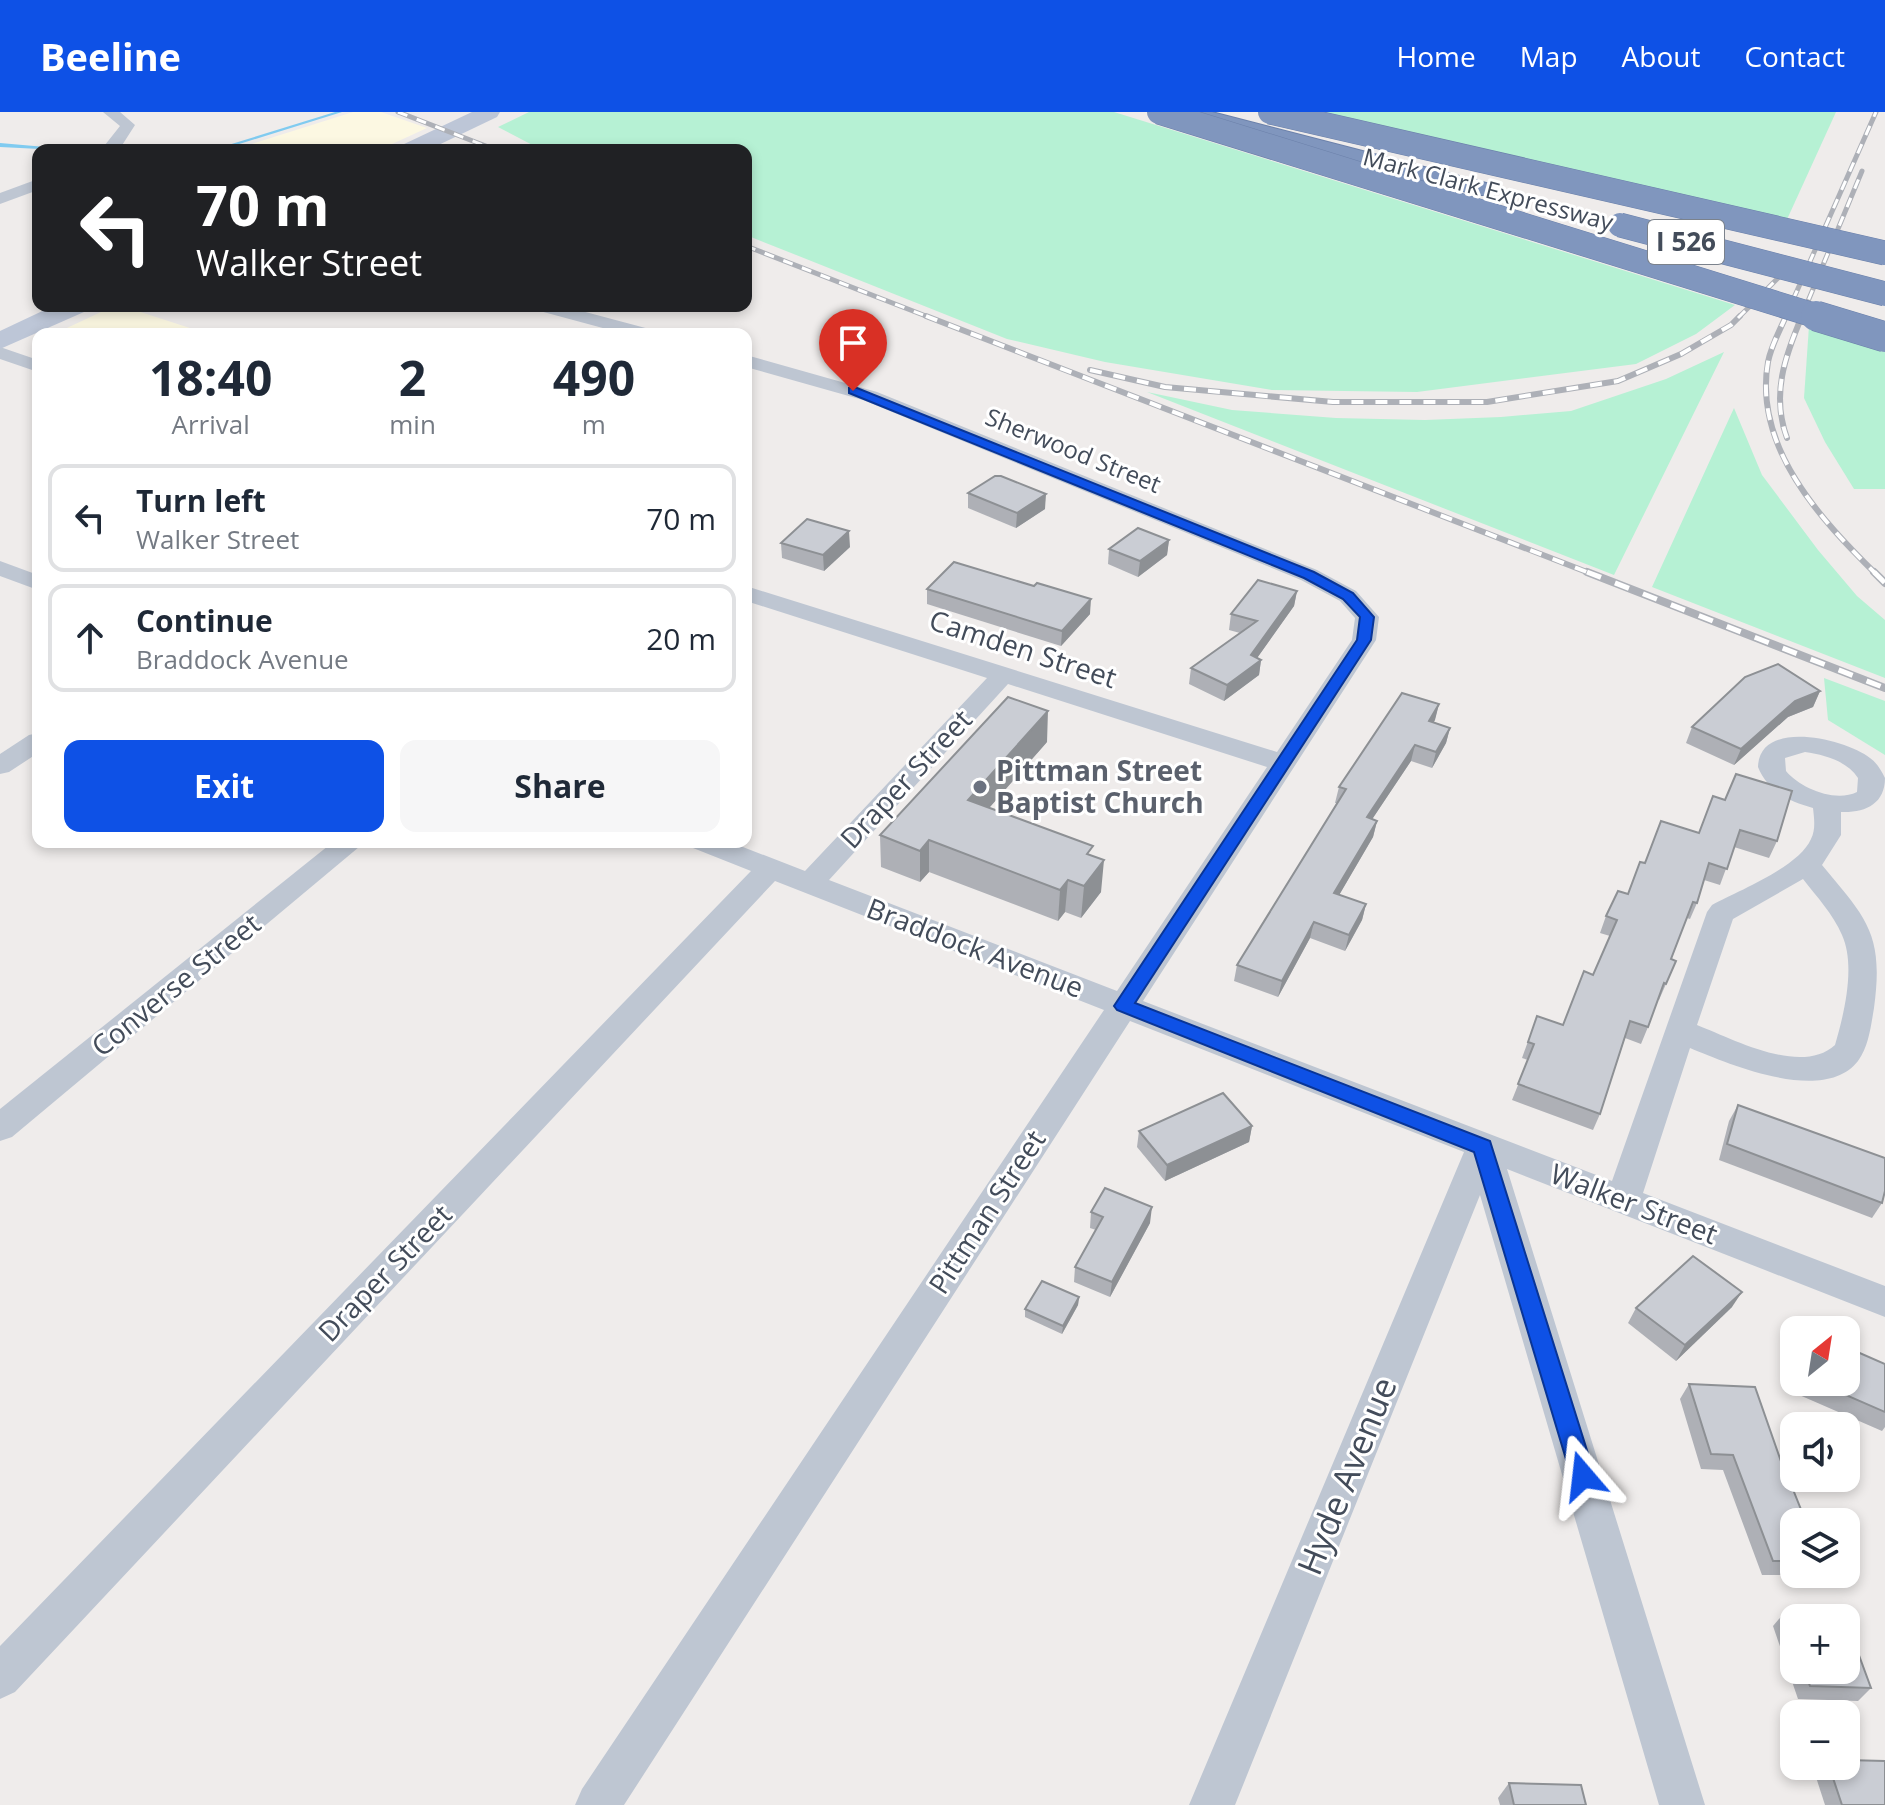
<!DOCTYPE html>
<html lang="en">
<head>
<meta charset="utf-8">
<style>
	:root { --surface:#fff; --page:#f6f6f7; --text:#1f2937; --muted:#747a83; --line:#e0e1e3; --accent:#0e51e6 }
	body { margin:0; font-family:"Open Sans",sans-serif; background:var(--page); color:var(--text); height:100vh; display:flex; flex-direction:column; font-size:30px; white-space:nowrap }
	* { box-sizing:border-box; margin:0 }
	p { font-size:26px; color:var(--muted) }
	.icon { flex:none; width:44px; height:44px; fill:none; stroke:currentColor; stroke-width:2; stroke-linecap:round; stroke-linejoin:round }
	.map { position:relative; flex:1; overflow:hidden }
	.details { position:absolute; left:32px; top:216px; width:720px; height:520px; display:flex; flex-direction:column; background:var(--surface); border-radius:16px; box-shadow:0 4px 12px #0003 }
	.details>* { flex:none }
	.top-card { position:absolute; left:32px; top:32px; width:720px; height:168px; border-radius:16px; box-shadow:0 4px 12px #0003; background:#202124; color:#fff; overflow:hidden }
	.needle { width:52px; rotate:30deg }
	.controls { position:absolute; left:1780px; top:1204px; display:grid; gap:16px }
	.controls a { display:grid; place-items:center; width:80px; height:80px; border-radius:16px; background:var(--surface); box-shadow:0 4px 12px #0003; font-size:40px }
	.pin { position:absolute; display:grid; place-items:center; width:68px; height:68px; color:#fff; margin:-82px -34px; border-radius:50% 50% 50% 0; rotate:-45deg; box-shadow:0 0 8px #0007 }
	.pin .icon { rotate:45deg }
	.me { position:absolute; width:88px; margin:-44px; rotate:343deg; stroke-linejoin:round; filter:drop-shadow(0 0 6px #0008) }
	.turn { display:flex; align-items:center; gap:28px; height:168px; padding:0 32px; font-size:36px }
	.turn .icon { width:104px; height:104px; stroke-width:2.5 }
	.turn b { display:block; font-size:56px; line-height:68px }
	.eta { display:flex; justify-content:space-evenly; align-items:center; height:136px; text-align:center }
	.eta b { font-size:48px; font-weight:700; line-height:56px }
	.action { display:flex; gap:16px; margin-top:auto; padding:16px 32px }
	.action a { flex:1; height:92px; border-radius:16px; background:var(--accent); color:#fff; font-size:32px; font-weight:700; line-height:92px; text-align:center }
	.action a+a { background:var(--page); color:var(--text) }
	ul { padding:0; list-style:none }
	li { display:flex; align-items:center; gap:24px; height:108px; margin:0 16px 12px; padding:0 16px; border:4px solid var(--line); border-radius:16px }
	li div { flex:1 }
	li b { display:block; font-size:30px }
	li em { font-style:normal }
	header { display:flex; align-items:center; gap:48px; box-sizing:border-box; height:112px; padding:0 40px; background:var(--accent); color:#fff }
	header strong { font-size:38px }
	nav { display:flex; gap:44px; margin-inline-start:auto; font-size:28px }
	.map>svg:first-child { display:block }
	.commercial { fill:#fcf8e2 }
	.green { fill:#b6f1d4 }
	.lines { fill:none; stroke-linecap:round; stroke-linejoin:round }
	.stream { fill:#80cbf0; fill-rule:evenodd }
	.motorway-casing { stroke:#6b81aa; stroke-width:2 }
	.minor { fill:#bec6d2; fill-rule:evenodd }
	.secondary { fill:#bdc6d7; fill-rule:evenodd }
	.motorway { fill:#8096be; fill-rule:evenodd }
	.rail-far2-casing { stroke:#adb0b7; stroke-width:5 }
	.rail-far1-casing { stroke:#adb0b7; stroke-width:6 }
	.rail-casing { stroke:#adb0b7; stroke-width:8 }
	.rail-far2 { stroke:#fff; stroke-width:3; stroke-dasharray:10; stroke-linecap:butt }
	.rail-far1 { stroke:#fff; stroke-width:4; stroke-dasharray:12; stroke-linecap:butt }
	.rail { stroke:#fff; stroke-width:5; stroke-dasharray:15; stroke-linecap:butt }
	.motorway-bridge-far1-casing { stroke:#6b81aa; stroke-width:25; stroke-linecap:butt }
	.motorway-bridge-casing { stroke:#6b81aa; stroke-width:31; stroke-linecap:butt }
	.motorway-bridge-far1 { stroke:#8096be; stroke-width:24 }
	.motorway-bridge { stroke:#8096be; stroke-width:30 }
	.wall { fill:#aeb0b6 }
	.shaded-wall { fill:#8d9094 }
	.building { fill:#cacdd4; stroke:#8d9094; stroke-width:2 }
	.route { fill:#0e51e6; stroke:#093596; stroke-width:2 }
	.worship-dot { fill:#6b7280; stroke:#fff; stroke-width:3 }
	.labels { text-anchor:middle; stroke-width:6; stroke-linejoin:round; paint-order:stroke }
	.far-street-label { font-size:24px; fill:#434c5a; stroke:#fff }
	.shield { fill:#fff; stroke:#7b828c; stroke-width:2 }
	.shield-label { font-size:26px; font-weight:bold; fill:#434c5a }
	.street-label { font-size:28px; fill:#434c5a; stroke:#fff }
	.worship-label { font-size:28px; font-weight:bold; fill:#5b616d; stroke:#fff; text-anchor:start }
	.near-street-label { font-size:34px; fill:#434c5a; stroke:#fff }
</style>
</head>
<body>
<header>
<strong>Beeline</strong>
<nav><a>Home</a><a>Map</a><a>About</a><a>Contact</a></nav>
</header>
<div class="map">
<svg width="1885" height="1693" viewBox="0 0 1885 1693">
	<rect width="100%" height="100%" fill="#efeceb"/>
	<g class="commercial">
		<path d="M353 0H381L427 16 379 38H233Z"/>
		<path d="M114 194H122L196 218 187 222H54Z"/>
	</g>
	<g class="green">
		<path d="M529 0H1114L1735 193 1696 222 1636 252 1417 280 1272 278 1105 250 1007 227 746 123V38H542L498 15Z"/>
		<path d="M1325 0H1836L1784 114Z"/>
		<path d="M1809 214 1885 239V377H1854L1825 330 1804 286Z"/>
		<path d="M1724 240 1614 463 1147 280 1232 298 1336 306 1425 308 1501 305 1571 299 1666 267Z"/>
		<path d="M1734 296 1762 363 1818 438 1857 484 1885 508V566L1652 475Z"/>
		<path d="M1824 566 1885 589V643L1828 608Z"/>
	</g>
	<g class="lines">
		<g class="stream">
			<path d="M335 0H342L220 38H212Z"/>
			<path d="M0 31 57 36 60 38 0 35Z"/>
		</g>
		<g class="motorway-casing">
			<path id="motorway" d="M1198 0H1212L1494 73 1498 78 1494 83H1478L1198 10 1195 5Z"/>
		</g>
		<g class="minor">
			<path d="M103 0H120L135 13 119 38H101L120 14Z"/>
			<path d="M38 67V78L0 92V81Z"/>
			<path d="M533 194H563L653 218 655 222H625L536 198Z"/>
			<path d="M0 235 38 248V260L0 247Z"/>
			<path d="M746 243 877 280 1317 458 1356 479 1379 505 1376 528 1143 889 1612 1069 1707 800 1712 793C1738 779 1799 755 1811 727 1816 717 1814 706 1813 696 1789 689 1768 680 1758 655 1759 606 1846 627 1870 646 1877 651 1881 658 1885 666 1885 692 1865 701 1841 700V723L1822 753C1867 807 1884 822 1874 896 1871 913 1869 934 1858 949 1824 993 1729 952 1690 936L1643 1081 1885 1174V1205L1507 1057 1705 1693H1659L1480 1083 1235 1693H1189L1464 1040 1130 909 624 1693H575L582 1677 1104 898 775 769 15 1580 0 1587V1534L751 759 693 736 689 730H730L805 759 987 566 746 489V474L1277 640 1352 528 1355 506 1340 489 1301 468 863 288 746 255ZM1008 572 1267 655 1117 879 829 768ZM1805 640C1825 643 1847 649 1858 666L1857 680C1835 691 1800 676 1786 659L1785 646ZM1803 767C1817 785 1833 802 1842 823 1856 854 1844 902 1835 933 1801 964 1733 927 1697 913L1733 807Z"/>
			<path d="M0 449 38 463V478L0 464Z"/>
			<path d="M38 621V641L9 660 0 662V642L29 623Z"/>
			<path d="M333 730H365L12 1025 0 1029V997Z"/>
		</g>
		<g class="secondary">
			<path d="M472 0H500L497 5 428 38H399L402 33Z"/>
			<path d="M53 194H88L84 200 0 237V219Z"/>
		</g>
		<use href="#motorway" class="motorway"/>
		<g class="rail-far2-casing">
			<g id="rail-far2">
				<path d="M398 0 496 38"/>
				<path d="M746 134 931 206"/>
				<path d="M1738 206 1778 166"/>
				<path d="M1785 206 1876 0"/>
				<path d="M1801 206 1862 59"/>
			</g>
		</g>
		<g class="rail-far1-casing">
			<g id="rail-far1">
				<path d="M926 204 1592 462"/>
				<path d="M1786 204C1780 218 1771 234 1768 250 1753 335 1821 408 1876 462"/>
				<path d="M1090 258 1165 275 1333 290H1487L1618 269 1681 242 1731 213 1740 204"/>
				<path d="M1787 326C1771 283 1785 244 1802 204"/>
			</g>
		</g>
		<g class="rail-casing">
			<g id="rail">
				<path d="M1587 460 1885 576"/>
				<path d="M1874 460 1885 471"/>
			</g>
		</g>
		<use href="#rail-far2" class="rail-far2"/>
		<use href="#rail-far1" class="rail-far1"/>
		<use href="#rail" class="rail"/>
		<g class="motorway-bridge-far1-casing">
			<g id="motorway-bridge-far1">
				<path d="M1159 0 1823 206"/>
				<path d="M1270 0 1885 141"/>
				<path d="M1620 113 1885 182"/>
			</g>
		</g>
		<g class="motorway-bridge-casing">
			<path id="motorway-bridge" d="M1816 204 1885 225"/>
		</g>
		<use href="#motorway-bridge-far1" class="motorway-bridge-far1"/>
		<use href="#motorway-bridge" class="motorway-bridge"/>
	</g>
	<g class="wall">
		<path d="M968 381 1045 397 1016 416 968 396Z"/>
		<path d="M1169 428 1167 443 1138 465 1108 452 1109 437Z"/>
		<path d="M781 431 850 435 824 459 782 446Z"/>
		<path d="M927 477 1090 502 1061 534 927 492Z"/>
		<path d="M1297 479 1294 494 1257 546 1261 548 1259 563 1224 589 1189 572 1191 556 1240 521 1229 518 1231 502Z"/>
		<path d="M1820 579 1813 595 1788 605 1734 653 1686 631 1692 615Z"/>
		<path d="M1439 592 1434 610 1450 616 1446 631 1432 656 1411 649 1372 707 1377 709 1373 725 1339 783 1366 792 1362 808 1345 839 1310 826 1278 885 1234 869 1237 853 1337 691H1335L1339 675Z"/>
		<path d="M1047 630 989 696 1092 744 1101 780 1081 806 1065 800 1058 809 929 760 920 770 881 755 880 723Z"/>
		<path d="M1713 684 1777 729 1769 746 1734 735 1720 773 1704 768 1697 791 1690 807 1687 806 1671 847 1676 849 1659 888H1658L1648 915 1641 932 1625 926 1600 1002 1593 1018 1512 988 1528 948 1522 946 1537 904 1563 913 1593 863 1610 824 1600 821 1606 804 1627 782 1699 720Z"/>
		<path d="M1738 993 1882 1091 1872 1106 1719 1048 1729 1009Z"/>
		<path d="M1252 1014 1249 1030 1165 1069 1137 1035 1139 1019Z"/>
		<path d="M1091 1100 1150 1111 1110 1185 1074 1170 1075 1155 1096 1118 1090 1116Z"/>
		<path d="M1079 1185 1078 1193 1062 1222 1025 1205V1197Z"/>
		<path d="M1732 1195 1676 1249 1628 1211 1636 1196Z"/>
		<path d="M1885 1252V1315L1882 1319 1797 1282 1801 1270H1846Z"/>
		<path d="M1689 1272 1780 1347 1784 1333 1794 1319V1366H1846V1337L1856 1364 1844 1378 1792 1376 1794 1410V1462H1810L1809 1463H1762L1723 1358 1701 1357 1680 1287Z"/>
		<path d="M1785 1500 1794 1506V1558H1846L1871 1576 1858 1589 1798 1587 1773 1514Z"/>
		<path d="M1819 1654H1846L1885 1693H1825L1814 1659Z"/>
		<path d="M1509 1671 1586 1693H1500L1498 1686Z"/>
	</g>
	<g class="shaded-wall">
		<path d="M1046 382 1045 397 1016 416 1017 401Z"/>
		<path d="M849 419 850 435 824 459 823 443Z"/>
		<path d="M1169 428 1167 443 1138 465 1140 449Z"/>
		<path d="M1297 479 1294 494 1250 556 1261 548 1259 563 1224 589 1227 573 1251 543Z"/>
		<path d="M1091 487 1090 502 1061 534 1062 519Z"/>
		<path d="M1820 579 1813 595 1788 605 1734 653 1741 637 1795 589Z"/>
		<path d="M1439 592 1435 608 1425 624 1429 609Z"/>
		<path d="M1048 599 1047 630 968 720V688Z"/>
		<path d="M1450 616 1446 631 1432 656 1436 640Z"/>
		<path d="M1415 633 1411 649 1363 721 1367 705Z"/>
		<path d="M1377 709 1373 725 1331 797 1334 781Z"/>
		<path d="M929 728V760L920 770V739Z"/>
		<path d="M1104 748 1101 780 1081 806 1084 774Z"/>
		<path d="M1068 768 1065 800 1058 809 1060 778Z"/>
		<path d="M1366 792 1362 808 1345 839 1349 823Z"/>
		<path d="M1314 810 1310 826 1278 885 1282 869Z"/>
		<path d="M1252 1014 1249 1030 1165 1069 1167 1053Z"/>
		<path d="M1152 1095 1150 1111 1110 1185 1112 1170Z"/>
		<path d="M1742 1180 1732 1195 1676 1249 1685 1233Z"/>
		<path d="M1079 1185 1078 1193 1062 1222 1063 1214Z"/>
	</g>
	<g class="building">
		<path d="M995 364H1001L1046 382 1017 401 968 381Z"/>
		<path d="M807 407 849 419 823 443 781 431Z"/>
		<path d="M1138 416 1169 428 1140 449 1109 437Z"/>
		<path d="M954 450 1034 474 1037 471 1091 487 1062 519 927 477Z"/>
		<path d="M1258 468 1297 479 1251 543 1261 548 1227 573 1191 556 1257 509 1231 502Z"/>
		<path d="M1778 552 1820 579 1795 589 1741 637 1692 615 1745 565Z"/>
		<path d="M1402 581 1439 592 1429 609 1450 616 1436 640 1415 633 1367 705 1377 709 1334 781 1366 792 1349 823 1314 810 1282 869 1237 853 1346 677 1339 675Z"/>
		<path d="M1008 585 1048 599 968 688 1093 734 1087 742 1104 748 1084 774 1068 768 1060 778 929 728 920 739 880 723Z"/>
		<path d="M1736 662 1792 679 1777 729 1740 718 1727 757 1709 751 1697 791 1693 790 1671 847 1676 849 1666 872 1664 871 1648 915 1630 909 1600 1002 1518 972 1534 932 1528 930 1537 904 1563 913 1584 859 1593 863 1617 808 1606 804 1618 779 1628 782 1640 750 1645 751 1661 709 1699 721 1713 684 1725 688Z"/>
		<path d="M1223 981 1252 1014 1167 1053 1139 1019Z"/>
		<path d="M1738 993 1885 1046V1079L1882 1091 1727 1032Z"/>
		<path d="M1105 1076 1152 1095 1112 1170 1075 1155 1103 1105 1091 1100Z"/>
		<path d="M1693 1144 1742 1180 1685 1233 1636 1196Z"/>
		<path d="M1042 1169 1079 1185 1063 1214 1025 1197Z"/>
		<path d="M1846 1235 1885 1252V1300L1816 1270H1846Z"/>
		<path d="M1689 1272 1755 1275 1784 1358 1794 1320V1361L1786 1360 1806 1410H1794V1449H1773L1733 1343 1711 1342Z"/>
		<path d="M1846 1337 1856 1364 1846 1363Z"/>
		<path d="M1785 1500 1844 1501 1845 1506H1794V1527Z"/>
		<path d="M1846 1508 1871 1576 1810 1574 1804 1558H1846Z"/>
		<path d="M1846 1648 1885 1649V1693H1842L1829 1654H1846Z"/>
		<path d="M1509 1671 1581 1673 1586 1693H1514Z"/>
	</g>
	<path class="route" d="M849 276H857L1314 460 1353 481 1374 505 1371 528 1135 891 1490 1029 1595 1364 1591 1372 1583 1375 1574 1372 1571 1364 1474 1040 1117 898 1114 894 1357 528 1360 505 1343 487 1304 466 849 281Z"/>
	<circle class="worship-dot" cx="980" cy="675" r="8"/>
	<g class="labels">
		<g class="far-street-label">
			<text transform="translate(1488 78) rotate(15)" y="8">Mark Clark Expressway</text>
			<text transform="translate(1073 339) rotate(22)" y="8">Sherwood Street</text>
		</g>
		<rect class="shield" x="1648" y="108" width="76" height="44" rx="6"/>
		<g class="shield-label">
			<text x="1686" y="139">I 526</text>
		</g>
		<g class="street-label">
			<text transform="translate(1023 537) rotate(18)" y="10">Camden Street</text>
			<text transform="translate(906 667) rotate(-47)" y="10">Draper Street</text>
			<text transform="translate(975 836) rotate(21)" y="10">Braddock Avenue</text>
			<text transform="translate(176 873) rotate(-39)" y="10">Converse Street</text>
			<text transform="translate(1634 1092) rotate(21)" y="10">Walker Street</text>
			<text transform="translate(987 1100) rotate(-57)" y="10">Pittman Street</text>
			<text transform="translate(385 1161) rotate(-46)" y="10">Draper Street</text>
		</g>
		<g class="worship-label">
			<text x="996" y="669">Pittman Street<tspan x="996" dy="32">Baptist Church</tspan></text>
		</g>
		<g class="near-street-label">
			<text transform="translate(1347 1364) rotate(-68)" y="12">Hyde Avenue</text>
		</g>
	</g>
</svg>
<div class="controls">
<a><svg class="needle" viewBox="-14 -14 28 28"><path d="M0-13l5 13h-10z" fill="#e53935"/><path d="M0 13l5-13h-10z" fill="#747a83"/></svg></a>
<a><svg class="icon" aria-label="sound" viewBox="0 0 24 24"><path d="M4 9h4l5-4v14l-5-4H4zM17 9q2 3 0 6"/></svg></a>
<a><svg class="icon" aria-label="layers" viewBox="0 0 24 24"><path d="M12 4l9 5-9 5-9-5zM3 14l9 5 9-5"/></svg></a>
<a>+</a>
<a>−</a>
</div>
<div class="pin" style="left:853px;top:279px;background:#d93025"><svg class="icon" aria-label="arrive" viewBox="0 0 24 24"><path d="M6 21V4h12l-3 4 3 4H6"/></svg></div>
<svg class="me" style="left:1583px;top:1364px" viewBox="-20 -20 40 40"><path d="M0-17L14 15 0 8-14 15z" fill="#0e51e6" stroke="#fff" stroke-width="4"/></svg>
<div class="top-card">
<div class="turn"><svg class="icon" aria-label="left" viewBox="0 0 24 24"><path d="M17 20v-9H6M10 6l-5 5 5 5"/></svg><div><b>70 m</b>Walker Street</div></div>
</div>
<section class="details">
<div class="eta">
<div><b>18:40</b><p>Arrival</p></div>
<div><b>2</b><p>min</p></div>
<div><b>490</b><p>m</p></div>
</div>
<ul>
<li><svg class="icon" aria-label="left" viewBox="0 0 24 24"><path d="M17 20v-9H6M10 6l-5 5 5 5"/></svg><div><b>Turn left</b><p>Walker Street</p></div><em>70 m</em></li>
<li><svg class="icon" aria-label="ahead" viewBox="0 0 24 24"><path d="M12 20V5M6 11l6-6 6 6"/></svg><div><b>Continue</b><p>Braddock Avenue</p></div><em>20 m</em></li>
</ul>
<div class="action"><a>Exit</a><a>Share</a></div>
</section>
</div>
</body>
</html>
